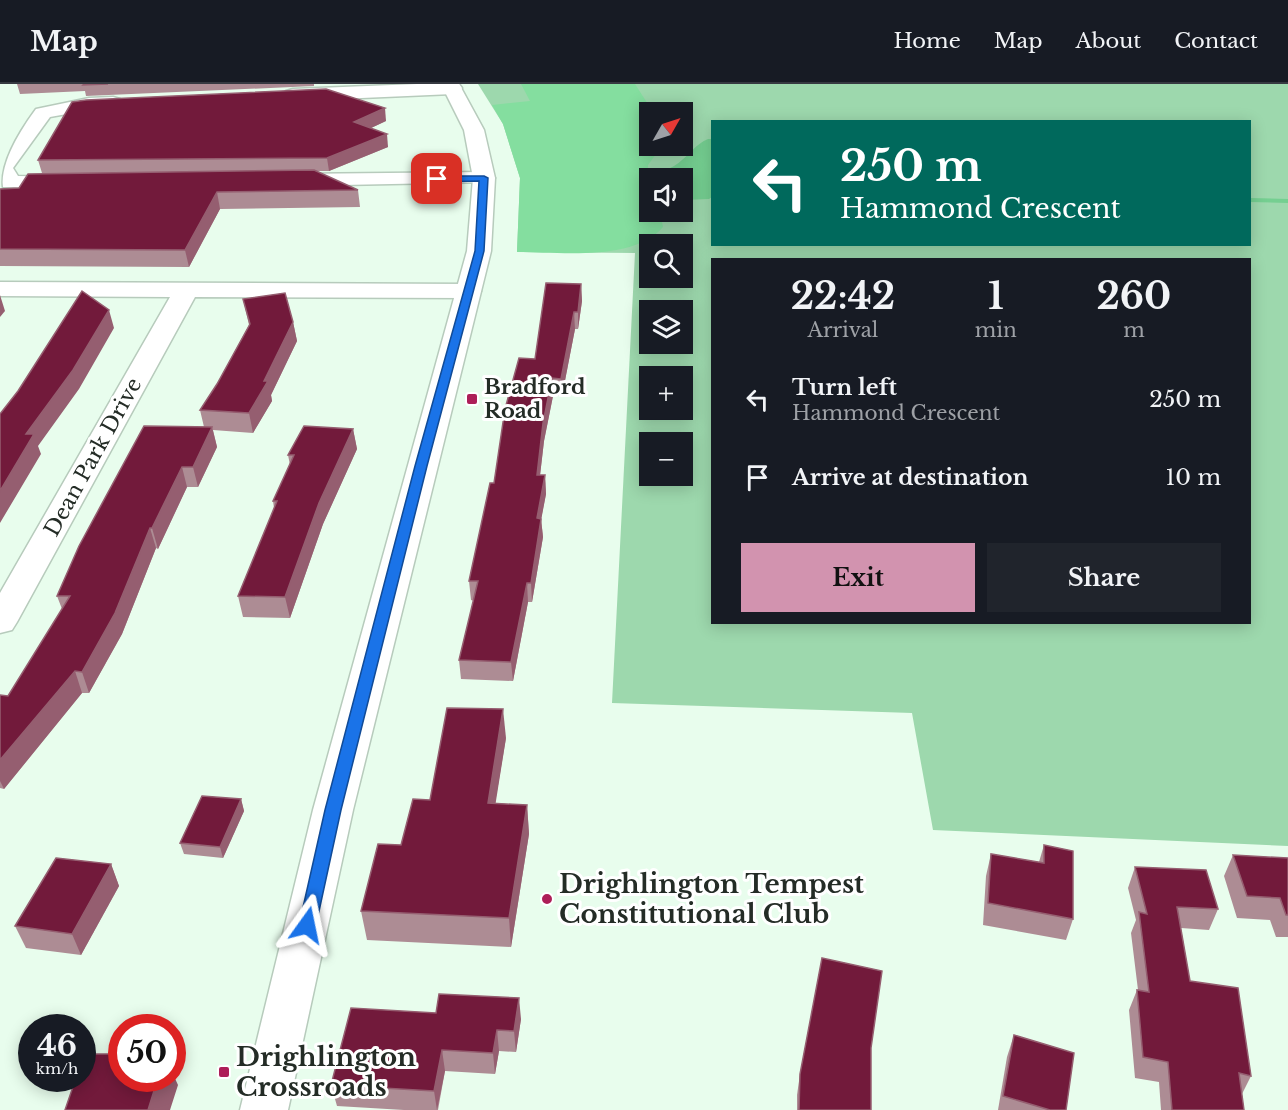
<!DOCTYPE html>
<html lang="en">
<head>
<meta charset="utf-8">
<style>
	:root { --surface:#171b24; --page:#20242c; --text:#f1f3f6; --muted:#9ea1a6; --line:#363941; --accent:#d293af }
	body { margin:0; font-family:"Libre Baskerville",serif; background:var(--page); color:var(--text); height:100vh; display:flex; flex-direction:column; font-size:22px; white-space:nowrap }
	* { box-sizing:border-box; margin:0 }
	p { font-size:20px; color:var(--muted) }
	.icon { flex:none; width:33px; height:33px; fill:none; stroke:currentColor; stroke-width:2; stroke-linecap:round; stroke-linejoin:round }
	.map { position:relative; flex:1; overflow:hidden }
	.drawer { position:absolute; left:711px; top:174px; width:540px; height:366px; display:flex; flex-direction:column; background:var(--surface); border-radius:0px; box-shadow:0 3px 15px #0003 }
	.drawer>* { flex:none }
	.banner { position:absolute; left:711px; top:36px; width:540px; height:126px; border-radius:0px; box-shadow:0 3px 15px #0003; background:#00695c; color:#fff; overflow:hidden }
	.needle { width:39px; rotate:51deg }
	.buttons { position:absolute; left:639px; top:18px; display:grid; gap:12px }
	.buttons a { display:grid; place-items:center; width:54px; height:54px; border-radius:0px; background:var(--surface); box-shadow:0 3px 15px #0003; font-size:30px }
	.speed { position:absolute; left:18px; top:930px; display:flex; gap:12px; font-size:30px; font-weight:700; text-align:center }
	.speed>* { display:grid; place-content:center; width:78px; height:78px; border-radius:50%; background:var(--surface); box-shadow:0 3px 15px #0003; line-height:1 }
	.speed small { font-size:15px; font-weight:400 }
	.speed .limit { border:9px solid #d22; background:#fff; color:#111 }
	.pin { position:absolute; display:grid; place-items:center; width:51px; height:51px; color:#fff; margin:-26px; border-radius:12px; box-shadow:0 3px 9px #0006 }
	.me { position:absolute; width:66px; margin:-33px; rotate:12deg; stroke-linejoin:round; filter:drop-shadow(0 0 4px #0008) }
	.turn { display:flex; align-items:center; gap:21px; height:126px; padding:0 30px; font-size:27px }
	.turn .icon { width:78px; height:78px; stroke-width:2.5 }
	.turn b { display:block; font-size:42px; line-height:51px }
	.eta { display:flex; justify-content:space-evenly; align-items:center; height:102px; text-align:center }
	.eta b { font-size:36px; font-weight:700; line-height:42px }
	.primary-button { display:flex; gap:12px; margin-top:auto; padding:12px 30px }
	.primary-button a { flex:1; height:69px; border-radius:0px; background:var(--accent); color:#111; font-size:24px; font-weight:700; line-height:69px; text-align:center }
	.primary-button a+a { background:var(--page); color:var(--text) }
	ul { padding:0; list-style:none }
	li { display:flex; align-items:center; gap:18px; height:78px; padding:0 30px }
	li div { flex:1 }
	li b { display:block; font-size:22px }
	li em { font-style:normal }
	header { display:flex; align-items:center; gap:36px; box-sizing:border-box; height:84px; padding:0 30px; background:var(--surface); border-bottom:2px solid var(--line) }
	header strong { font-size:28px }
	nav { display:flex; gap:33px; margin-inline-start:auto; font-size:21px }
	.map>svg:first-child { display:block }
	.green { fill:#9dd8ad; fill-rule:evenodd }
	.forest { fill:#84de9f }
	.water { fill:#75cf91 }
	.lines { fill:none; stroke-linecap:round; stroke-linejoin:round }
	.stream { fill:#75cf91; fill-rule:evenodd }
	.minor-casing { stroke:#b7cbbc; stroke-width:3 }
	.major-casing { stroke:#b7cbbc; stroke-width:3 }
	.minor { fill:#fff; fill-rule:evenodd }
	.major { fill:#fff; fill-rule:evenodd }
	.wall { fill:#ad8c94 }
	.shaded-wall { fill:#955e70 }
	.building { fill:#721a3b; stroke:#955e70; stroke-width:1.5 }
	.route { fill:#1a73e8; stroke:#114b97; stroke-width:1.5 }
	.poi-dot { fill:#ad1e58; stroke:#fff; stroke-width:2 }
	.labels { text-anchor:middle; stroke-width:6; stroke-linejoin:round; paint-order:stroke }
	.poi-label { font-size:21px; font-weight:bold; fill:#242c26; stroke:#fff; text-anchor:start }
	.street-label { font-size:21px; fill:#242c26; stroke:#fff }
	.near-poi-label { font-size:26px; font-weight:bold; fill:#242c26; stroke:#fff; text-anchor:start }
</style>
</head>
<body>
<header>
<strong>Map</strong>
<nav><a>Home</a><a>Map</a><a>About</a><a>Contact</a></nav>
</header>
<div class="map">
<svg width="1288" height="1026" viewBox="0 0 1288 1026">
	<rect width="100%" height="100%" fill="#e8fded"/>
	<path class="green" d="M478 0H1288V762L933 746 912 629 612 619 635 169 517 168 520 94 503 40ZM650 28H682V62H650ZM712 38H1250V160H712ZM650 94H682V128H650ZM650 160H682V194H650ZM712 176H1250V538H712ZM650 226H682V260H650ZM650 292H682V326H650ZM650 358H682V392H650Z"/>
	<path class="forest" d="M521 0H635L653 28H650V62H662L648 81 646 108 649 109 650 128H660L663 143C633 178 560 168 517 168L520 94 503 40 492 21 530 17Z"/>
	<path class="water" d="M708 55H712V113L709 115 683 116 682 94H650L649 109 646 108 647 93C659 89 672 85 682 76 691 69 696 60 708 55Z"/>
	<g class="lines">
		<path class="stream" d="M1250 114 1288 115V119L1250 118Z"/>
		<g class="minor-casing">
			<g id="minor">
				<path d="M417 0H459L462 4 460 8 453 10 293 17 286 15 284 11 286 7 293 5Z"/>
				<path d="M113 13 120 15 122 19 120 23 89 26 50 33 13 84 18 92 74 93 77 98 74 103 66 104 3 103C0 78 22 44 36 25L89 14Z"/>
				<path d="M484 88 491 90 495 94 491 98 292 102 285 100 281 96 285 92 292 90Z"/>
				<path d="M0 198 469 200 478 202 481 207 478 212 469 214 195 213 17 538 12 546 0 549V509L170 213 0 212Z"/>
			</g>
		</g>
		<g class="major-casing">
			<path id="major" d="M441 0H459L484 46 495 94 491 167 353 726 288 1026H240L313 726 467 167 473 94 464 46Z"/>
		</g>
		<use href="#minor" class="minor"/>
		<use href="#major" class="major"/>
	</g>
	<g class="wall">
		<path d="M17 0H314V2L86 12 85 7 20 10Z"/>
		<path d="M386 37 371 44 388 63 329 87H316L358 106 360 123 220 125 189 183 0 182V105L19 104 42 89 38 76Z"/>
		<path d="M581 200 582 217 578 245H575L562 312H553L544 357 540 391H545L546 410 541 435 543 453 532 518H528L513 597 461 595 459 576 474 517 471 516 469 497 494 399 535 275Z"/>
		<path d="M243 215 293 238 297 257 271 311 272 317 253 349 213 346 217 363 198 403H187L158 465 156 464 122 550 89 609H82L4 705 0 704V611L8 612 62 525 57 512 204 343 200 326 217 300 249 241Z"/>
		<path d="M353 345 357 365 323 440 290 534 243 533 238 512 274 424 273 417 290 381 288 371Z"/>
		<path d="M506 654 495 719 527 721 529 750 511 863 367 856 361 827 430 716Z"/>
		<path d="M241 715 244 727 223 774 184 770 180 759Z"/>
		<path d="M1044 761 1073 835 1066 856 983 841 986 792 991 770 1039 778Z"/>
		<path d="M1233 771 1288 774V853H1276L1270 836 1237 834 1224 792Z"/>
		<path d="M111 780 119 802 81 871 26 864 15 842Z"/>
		<path d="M1135 783 1218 825 1209 846 1181 844 1190 897 1251 992 1242 1010 1244 1026H1161L1159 998 1135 994 1129 926 1137 906H1138L1131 849 1136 836 1128 804Z"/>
		<path d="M521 935 516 968 499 967 495 990 445 987 438 1026H404L337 1022 331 1001Z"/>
		<path d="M1014 951 1066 1026H998L1007 973Z"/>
		<path d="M871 964V1026H797V1011L800 990Z"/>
	</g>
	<g class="shaded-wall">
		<path d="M385 24 386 37 356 51 354 38Z"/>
		<path d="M387 50 388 63 329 87 327 74Z"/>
		<path d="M217 108 220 125 189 183 185 166Z"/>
		<path d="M581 200 582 217 578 245V228Z"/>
		<path d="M0 211 5 227 0 233Z"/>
		<path d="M109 226 114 244 79 305 38 362 41 370 0 439V407L26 350Z"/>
		<path d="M574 228 575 245 562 312 561 295Z"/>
		<path d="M293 238 297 257 271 311 272 317 253 349 249 329Z"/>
		<path d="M552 294 553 312 544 357 538 409 537 391 543 339Z"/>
		<path d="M212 343 217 363 198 403 193 383Z"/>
		<path d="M353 345 357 365 323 440 290 534 285 513 319 419Z"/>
		<path d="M182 383 187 403 158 465 152 444Z"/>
		<path d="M545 391 546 410 538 453 537 434Z"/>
		<path d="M541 435 543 453 532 518 531 499Z"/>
		<path d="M150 444 156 464 122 550 89 609 82 588Z"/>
		<path d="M527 499 528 518 513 597 511 578Z"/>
		<path d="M75 587 82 609 4 705 0 697V676Z"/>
		<path d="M503 625 506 654 491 748 488 719Z"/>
		<path d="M241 715 244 727 223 774 220 763Z"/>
		<path d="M527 721 529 750 511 863 509 834Z"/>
		<path d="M111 780 119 802 81 871 72 850Z"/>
		<path d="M519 914 521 935 516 968 514 947Z"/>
		<path d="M497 946 499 967 495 990 493 969Z"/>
		<path d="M442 966 445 987 437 1026 434 1007Z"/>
		<path d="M172 988 178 1001 170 1026H148L158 994H172Z"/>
	</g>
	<g class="building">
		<path d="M84 0H108L83 1Z"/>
		<path d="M326 5 385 24 354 38 387 50 327 74 38 76 72 18 86 16Z"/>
		<path d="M314 86 358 106 217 108 185 166 0 165V105L19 104 28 90Z"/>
		<path d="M546 199 581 200 578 228H574L561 295 552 294 543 339 537 391H545L537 434 541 435 531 499H527L511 578 459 576 478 497H469L490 399H494L505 325 519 274 535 275Z"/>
		<path d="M82 207 109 226 73 286 26 350H34L0 407V330L18 307Z"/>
		<path d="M285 209 293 238 264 297H268L249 329 200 326 217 300 250 240 243 215Z"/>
		<path d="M144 342 212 343 193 383H182L152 444H150L115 529 82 588 75 587 0 676V611L8 612 70 512H57L79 462Z"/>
		<path d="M304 342 353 345 319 419 285 513 238 512 277 417H273L294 371H288Z"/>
		<path d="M447 624 503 625 488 719 527 721 509 834 361 827 378 760 401 761 413 715 430 716Z"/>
		<path d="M202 712 241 715 220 763 180 759Z"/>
		<path d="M1044 761 1073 767V835L988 819 991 770 1044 779Z"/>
		<path d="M1233 771 1288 774V831H1286L1280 814 1247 812Z"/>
		<path d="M56 774 111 780 72 850 15 842Z"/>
		<path d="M1135 783 1206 786 1218 825 1177 823 1190 897 1238 904 1251 992 1239 989 1244 1026H1172L1168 978 1143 973 1137 906 1149 908 1139 828 1147 830Z"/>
		<path d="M822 874 882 887 871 964V1026H799L800 990Z"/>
		<path d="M439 910 519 914 514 947 497 946 493 969 442 966 434 1007 331 1001 351 924 436 929Z"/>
		<path d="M1014 951 1074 969 1066 1026H1050L1003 1012Z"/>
		<path d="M85 970H122V994H158L148 1026H65L76 994H82V977Z"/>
	</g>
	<path class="route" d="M484 92 488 94 484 167 427 382 341 726 316 841 314 846 307 848 301 846 299 841 325 726 415 382 475 167 479 97 437 98 432 95 437 92Z"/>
	<g class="poi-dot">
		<rect x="466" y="309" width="12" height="12" rx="3"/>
		<circle cx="547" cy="815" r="6"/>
		<rect x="218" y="982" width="12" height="12" rx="3"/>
	</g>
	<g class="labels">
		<g class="poi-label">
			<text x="484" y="310">Bradford<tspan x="484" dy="24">Road</tspan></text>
		</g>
		<g class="street-label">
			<text transform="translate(93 373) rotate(-61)" y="7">Dean Park Drive</text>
		</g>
		<g class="near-poi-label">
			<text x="559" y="809">Drighlington Tempest<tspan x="559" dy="30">Constitutional Club</tspan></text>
			<text x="236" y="982">Drighlington<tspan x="236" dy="30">Crossroads</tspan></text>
		</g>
	</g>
</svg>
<div class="buttons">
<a><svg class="needle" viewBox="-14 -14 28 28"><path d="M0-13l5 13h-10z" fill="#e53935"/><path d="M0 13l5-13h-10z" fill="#9ea1a6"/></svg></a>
<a><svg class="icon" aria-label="sound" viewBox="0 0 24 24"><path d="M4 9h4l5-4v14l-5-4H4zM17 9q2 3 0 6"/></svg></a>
<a><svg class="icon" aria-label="search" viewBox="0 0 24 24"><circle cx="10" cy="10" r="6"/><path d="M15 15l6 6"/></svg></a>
<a><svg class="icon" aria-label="layers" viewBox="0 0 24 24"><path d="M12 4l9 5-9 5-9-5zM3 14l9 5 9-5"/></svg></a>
<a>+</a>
<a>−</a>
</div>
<div class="speed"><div>46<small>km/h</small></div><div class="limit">50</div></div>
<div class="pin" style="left:437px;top:95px;background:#d93025"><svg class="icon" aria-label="arrive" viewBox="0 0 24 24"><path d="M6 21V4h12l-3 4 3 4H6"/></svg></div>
<svg class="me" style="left:307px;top:841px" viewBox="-20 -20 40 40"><path d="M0-17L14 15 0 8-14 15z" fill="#1a73e8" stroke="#fff" stroke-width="4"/></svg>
<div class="banner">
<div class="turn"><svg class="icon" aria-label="left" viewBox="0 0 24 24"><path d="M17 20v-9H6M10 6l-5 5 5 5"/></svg><div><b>250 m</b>Hammond Crescent</div></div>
</div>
<section class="drawer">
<div class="eta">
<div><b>22:42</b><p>Arrival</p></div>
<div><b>1</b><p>min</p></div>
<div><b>260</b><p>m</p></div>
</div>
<ul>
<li><svg class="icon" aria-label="left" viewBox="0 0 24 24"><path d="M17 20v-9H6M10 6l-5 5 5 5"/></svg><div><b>Turn left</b><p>Hammond Crescent</p></div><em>250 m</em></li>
<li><svg class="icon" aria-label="arrive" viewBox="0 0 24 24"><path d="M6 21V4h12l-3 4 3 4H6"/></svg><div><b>Arrive at destination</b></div><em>10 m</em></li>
</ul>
<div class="primary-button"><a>Exit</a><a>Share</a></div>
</section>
</div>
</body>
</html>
